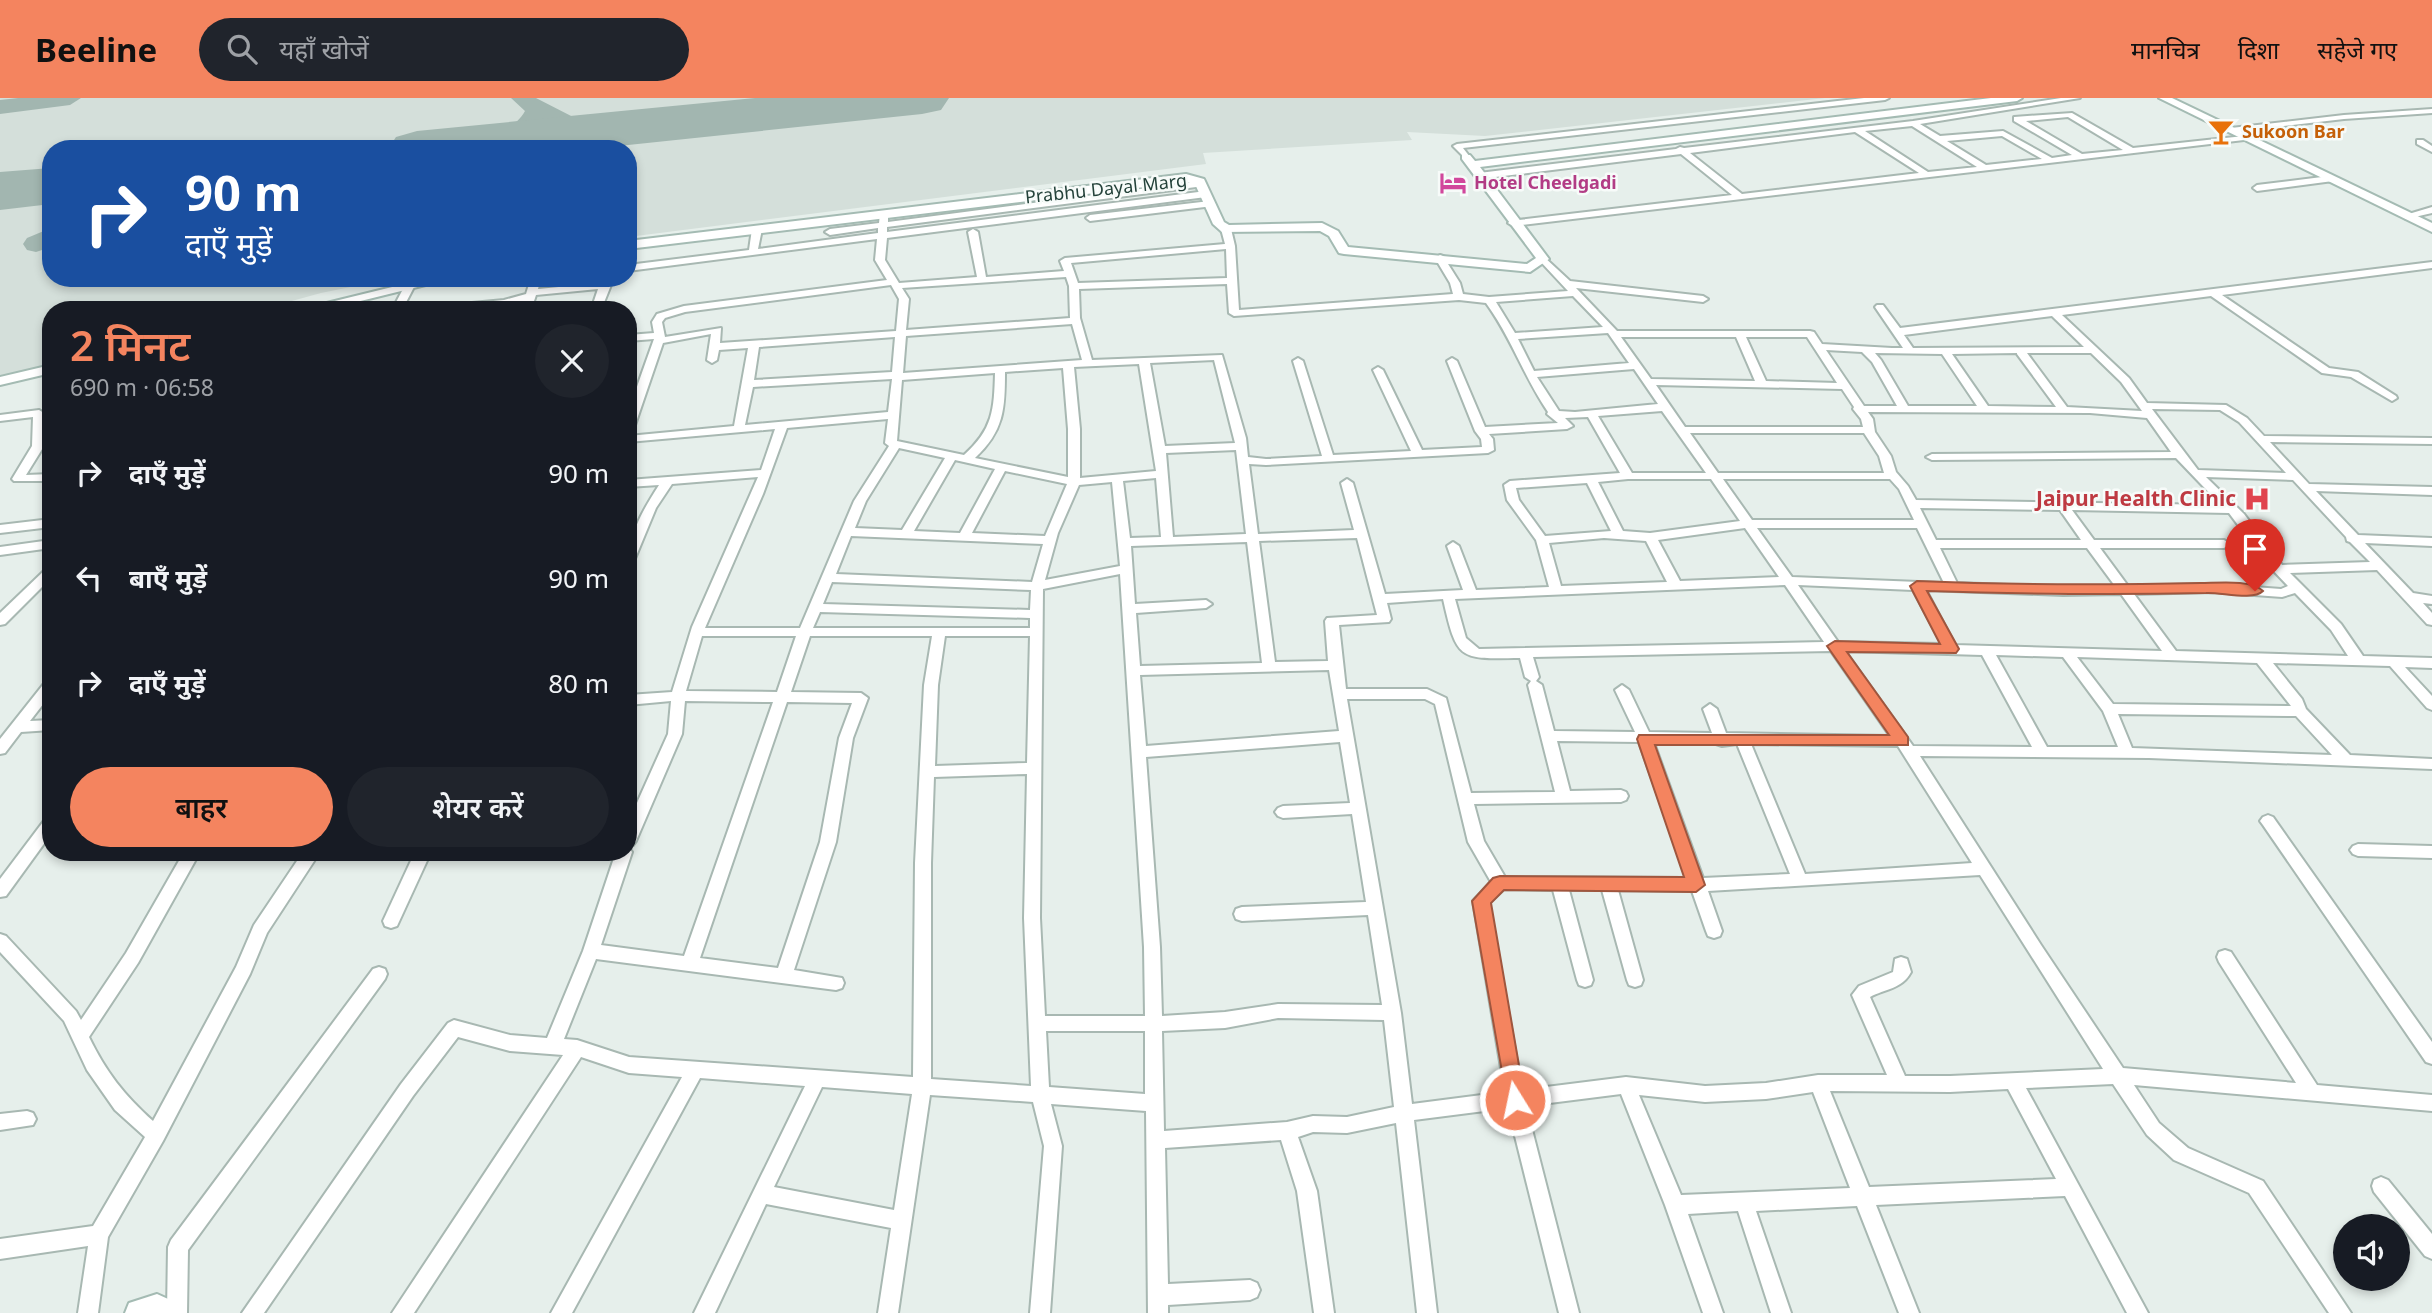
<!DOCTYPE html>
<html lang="hi">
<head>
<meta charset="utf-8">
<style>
	:root { --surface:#171b24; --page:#20242c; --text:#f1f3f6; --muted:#9ea1a6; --accent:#f4845f }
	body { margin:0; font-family:"Noto Sans","Noto Sans Devanagari",sans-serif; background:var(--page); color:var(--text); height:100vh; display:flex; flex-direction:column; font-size:26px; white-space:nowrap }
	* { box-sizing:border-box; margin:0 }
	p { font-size:23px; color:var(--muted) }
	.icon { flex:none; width:38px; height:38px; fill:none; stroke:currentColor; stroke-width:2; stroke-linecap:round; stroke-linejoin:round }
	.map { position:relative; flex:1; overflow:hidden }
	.panel { position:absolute; left:42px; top:203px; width:595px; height:560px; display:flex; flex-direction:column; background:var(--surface); border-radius:28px; box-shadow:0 4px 10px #0003 }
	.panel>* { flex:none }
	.top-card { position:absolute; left:42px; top:42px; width:595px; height:147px; border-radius:28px; box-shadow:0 4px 10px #0003; background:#1a4fa0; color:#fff; overflow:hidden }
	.fabs { position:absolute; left:2333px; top:1116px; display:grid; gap:14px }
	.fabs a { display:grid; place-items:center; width:77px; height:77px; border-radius:50%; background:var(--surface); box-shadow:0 4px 10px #0003; font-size:35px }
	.pin { position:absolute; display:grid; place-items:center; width:60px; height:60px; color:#fff; margin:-72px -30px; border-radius:50% 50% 50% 0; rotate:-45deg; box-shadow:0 0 7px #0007 }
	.pin .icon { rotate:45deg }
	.me { position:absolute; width:77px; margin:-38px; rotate:350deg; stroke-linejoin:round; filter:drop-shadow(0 0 5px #0008) }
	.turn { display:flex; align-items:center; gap:24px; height:147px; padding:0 28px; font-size:32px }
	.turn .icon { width:91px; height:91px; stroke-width:2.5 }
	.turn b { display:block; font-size:49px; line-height:60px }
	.round { display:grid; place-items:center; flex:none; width:74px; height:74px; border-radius:37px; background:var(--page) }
	.headline { display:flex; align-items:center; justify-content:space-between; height:119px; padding:0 28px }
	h1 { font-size:42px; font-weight:600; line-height:52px; color:var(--accent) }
	.cta { display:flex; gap:14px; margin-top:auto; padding:14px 28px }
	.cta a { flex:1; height:80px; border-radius:42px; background:var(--accent); color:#111; font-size:28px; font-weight:600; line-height:80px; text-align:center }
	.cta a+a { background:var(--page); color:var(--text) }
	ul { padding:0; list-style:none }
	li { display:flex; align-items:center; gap:21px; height:105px; padding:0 28px }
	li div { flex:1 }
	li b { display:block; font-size:26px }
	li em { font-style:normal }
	header { display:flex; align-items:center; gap:42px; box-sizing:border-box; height:98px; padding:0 35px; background:var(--accent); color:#111 }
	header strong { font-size:33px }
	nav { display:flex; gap:38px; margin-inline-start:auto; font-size:24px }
	.search { width:490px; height:63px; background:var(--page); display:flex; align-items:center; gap:18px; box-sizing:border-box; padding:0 24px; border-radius:38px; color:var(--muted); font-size:26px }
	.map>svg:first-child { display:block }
	.built { fill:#d4dfda }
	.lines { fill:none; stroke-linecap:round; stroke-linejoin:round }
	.taxiway { fill:#a2b6b0; fill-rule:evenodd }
	.runway { fill:#a2b6b0; fill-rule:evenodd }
	.street-casing { stroke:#a8b8b2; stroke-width:4 }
	.secondary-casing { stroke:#a4bbb3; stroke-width:4 }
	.street { fill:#fff; fill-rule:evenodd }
	.secondary { fill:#fff; fill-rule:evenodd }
	.route { fill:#f4845f; stroke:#9f563e; stroke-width:2 }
	.labels { text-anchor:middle; stroke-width:5; stroke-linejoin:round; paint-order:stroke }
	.far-food-label { font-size:18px; font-weight:bold; fill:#c56008; stroke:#f7fbf9; text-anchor:start }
	.far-hotel-label { font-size:18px; font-weight:bold; fill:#b23c85; stroke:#f7fbf9; text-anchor:start }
	.far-street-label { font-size:18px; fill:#24423a; stroke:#f7fbf9 }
	.health-label { font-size:21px; font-weight:bold; fill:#be3a42; stroke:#f7fbf9; text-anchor:end }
</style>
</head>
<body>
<header>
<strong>Beeline</strong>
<div class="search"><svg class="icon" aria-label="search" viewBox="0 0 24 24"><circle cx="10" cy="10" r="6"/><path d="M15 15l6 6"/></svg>यहाँ खोजें</div>
<nav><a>मानचित्र</a><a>दिशा</a><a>सहेजे गए</a></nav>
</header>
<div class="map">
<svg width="2432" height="1215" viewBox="0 0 2432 1215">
	<rect width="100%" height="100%" fill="#e6efeb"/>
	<path class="built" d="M0 0H1825L1485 38 1407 34 1412 42 1203 55 1206 66 628 139V51H51V180H395L321 195 259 212H51V266L0 278Z"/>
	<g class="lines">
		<g class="taxiway">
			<path d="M18 0H81L70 7 0 16V2Z"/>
			<path d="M511 0H536L577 21 632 22 640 24 644 29 640 34C608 42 572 38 542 23 519 55 472 51 438 51L436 48 440 43C467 36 509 42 525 13Z"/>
			<path d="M51 130V149L36 154 27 152 23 146 27 140Z"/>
		</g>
		<g class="runway">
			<path d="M755 0H949L941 12 922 16 590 51H388L396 39 417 33Z"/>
			<path d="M51 70V106L0 112V74Z"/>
		</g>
		<g class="street-casing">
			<g id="street">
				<path d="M1864 0H1889L1885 2 1463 50 1470 59 1466 61 1453 48 1457 46Z"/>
				<path d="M2061 0H2080L1920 26 1940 38 2003 33 2052 60 2072 57 2014 23V19L2072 15 2133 50 2244 38 2248 40 2244 42 1513 128 1508 125 1510 123 1732 97 1681 56 1479 81 1475 78 1479 75 1676 51 1680 49 1684 50 1913 23ZM2068 19 2123 52 2082 56 2026 23ZM1912 28 1977 69 1928 74 1865 33ZM1855 34 1919 75 1742 96 1690 55ZM2002 38 2042 61 1986 67 1947 43Z"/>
				<path d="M2432 11V15L2344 21 2231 34 2227 32 2231 30 2344 17Z"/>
				<path d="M2417 42H2423L2432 48V54L2417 46Z"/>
				<path d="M2330 78 2334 81 2333 83 2257 93 2253 90 2257 87Z"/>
				<path d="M1201 83 1205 86 1204 88 887 129V134L1206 93 1210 96 1206 99 887 140 885 162 899 185 977 179 968 134 973 131 978 134 986 179 1064 173 1060 163 1065 160 1225 146 1221 131 1226 128 1231 131 1235 148 1239 212 1453 196 1450 185 1435 160 1440 157 1443 158 1460 185 1463 196 1489 199 1568 193 1540 163V159L1543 158 1570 183 1703 198 1708 201 1703 204 1576 190 1617 233H1810L1814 234 1822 246 1892 250H1903L1875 209 1877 207H1883L1900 230 2432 164V170L2222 197 2329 270 2358 274 2396 298 2397 300 2392 303 2351 279 2322 275 2211 198 2062 217 2129 280 2147 305 2226 307 2247 320 2264 338 2432 340V346L2270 344 2309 386 2432 389V397L2316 393 2358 437 2432 440V448L2365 445 2413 495 2432 498V506L2423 505 2432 515V527L2427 526 2377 472 2290 475 2341 526 2363 558 2432 560V570L2405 569 2432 598V612L2427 610 2390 568 2273 565 2302 601 2306 611 2350 657 2432 661V671L2149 660 1920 658 2041 847 2123 970 2296 985 2219 864 2217 859 2219 854 2225 852 2231 854 2317 987 2432 997V1013L2134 987 2159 1025 2188 1050 2263 1083 2351 1215H2329L2249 1095 2174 1062 2147 1037 2113 986 2026 990 2148 1215H2127L2065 1098 1876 1107 1919 1215H1899L1857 1108 1756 1113 1791 1215H1771L1738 1113 1688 1116 1723 1215H1703L1665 1107 1621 996 1526 1008 1579 1215H1559L1508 1010 1414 1022 1437 1215H1417L1396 1025 1347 1035 1313 1034 1298 1039 1317 1093 1334 1215H1314L1297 1093 1281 1042 1165 1050 1168 1186 1250 1182 1257 1185 1260 1192 1257 1199 1250 1202 1168 1207V1215H1148L1146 1013 1051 1006 1062 1048 1050 1215H1030L1044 1048 1033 1004 930 997 898 1215H878L891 1130 766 1106 715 1215H694L805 988 700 980 572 1215H551L682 979 629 975 581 959 414 1215H392L563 957 510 953 458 939 413 998 264 1215H242L401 986 448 925 454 922 510 937 547 940 583 853 616 754H628V749L632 754 601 847 684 858 773 604 685 603 682 636 636 743 633 747 628 749V725L668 636 671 603 628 607V597L672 594 692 529 758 379 672 386 656 410 634 463 628 467C628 437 643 412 659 387L628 389V382L761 372 775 331 628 344V338L734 328 748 250 719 252 717 262 712 265 707 262 711 236 663 245 634 330 628 333V314L654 241 628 243V237L654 235 652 224 657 216 684 208 887 182 875 162 877 141 628 173V167L749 152 752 131 757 128 762 131 758 151 878 135V130L830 137 825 134 830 131 879 125 880 116 884 113 888 116V124ZM1226 151 1227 180 1078 185 1071 165ZM1066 179 1069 188 1070 220 906 232 909 201 902 190ZM1227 186 1229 215 1234 218 1459 202 1486 205C1511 239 1524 279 1548 314L1547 316 1558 325 1485 329 1457 263 1452 260 1447 263 1475 333 1481 341 1482 349 1422 352 1383 272 1378 269 1373 272 1411 353 1333 357 1303 263 1298 260 1293 263 1322 358 1266 361 1248 359 1246 340 1222 257 1092 262 1080 220 1079 191ZM891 187 899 201 896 233 720 245 721 230 665 239 662 224 665 220 685 214ZM1573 198 1603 229 1515 235 1496 204ZM2052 218 2084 249 1913 250 1904 237ZM1072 226 1082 262 903 275 906 238ZM1608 235 1629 265 1534 273 1518 241ZM895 239 892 274 754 282 759 249ZM1621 239H1736L1755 283 1651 281ZM1746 239H1807L1837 285 1766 283ZM1826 252 1862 254 1872 264 1897 308H1864ZM1875 255 1942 256 1977 308H1908L1881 262ZM2017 255V256L2056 309 1988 308 1952 256ZM2027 255H2091L2121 284 2142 313 2067 309ZM1214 262 1235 345 1165 348 1150 265ZM1139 266 1156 373 1080 380V331L1074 269ZM1063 270 1068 331V379L975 360C1004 333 1005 311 1005 274ZM1634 271 1658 306 1575 314 1559 313 1537 279ZM995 275C994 312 993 331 964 357L897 343 902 282ZM892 281 888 314 745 327 753 289ZM1656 287 1842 291 1854 309 1853 311 1861 321 1863 329H1685ZM2152 311 2220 312 2239 324 2286 375 2198 372ZM1662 313 1706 375H1632L1598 318ZM1868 314 2090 315 2147 320 2171 354 1932 356 1926 359 1932 362 2176 360 2221 407 1916 402 1908 388 1896 374 1891 358 1875 334 1873 321ZM1588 319 1620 375 1510 383 1504 387 1507 402 1536 442 1549 489 1476 492 1459 448 1453 444 1447 448 1463 492 1385 496 1353 385 1347 381 1341 385 1354 432 1258 436 1249 366 1266 367 1488 355 1494 352 1493 341 1489 336 1567 331 1573 328 1565 320ZM888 321 885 345 889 348 854 403 800 530H705L763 396 787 330ZM1690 335H1864L1879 358 1884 375H1718ZM899 350 945 360 902 432 855 430 866 403ZM1236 352 1246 436 1173 439 1166 355ZM955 362 995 371 960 435 914 433ZM1005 373 1067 386 1045 438 972 435ZM2206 379 2293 382 2346 439 2347 443 2350 444 2370 464 2282 467 2244 416ZM1156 380 1161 439 1130 440 1123 383ZM1628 381H1711L1740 423 1650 435 1623 433 1598 384ZM1723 381H1890L1899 391 1914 422H1752ZM1112 384 1120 468 1045 482 1058 435 1079 387ZM1587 385 1611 433 1545 438 1519 402 1516 390ZM1920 410 2060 412 2081 442H1936ZM2072 412 2229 415 2268 467 2288 488 2281 491 2213 486 2128 488 2100 450H2224L2230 446 2224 442H2094ZM1745 430 1779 479 1680 483 1658 442ZM1757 430H1917L1944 485 1792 479ZM851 438 1043 446 1032 484 836 476ZM1357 440 1377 517 1327 520 1325 523 1328 563 1275 564 1259 443ZM1604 440 1646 443 1667 484 1561 488 1549 445ZM1247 444 1262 565 1140 568 1136 515 1206 510 1212 506 1206 502 1135 506 1131 448ZM1940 450H2087L2115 488 2063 489 1957 485ZM1120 476 1144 849 1145 918H1045L1040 820 1043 491ZM832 484 1031 492 1030 512 823 506ZM1785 487 1824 544 1479 551 1466 540 1455 501ZM1798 487 1913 492 1942 546 1838 544ZM1926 492 2063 497 2121 496 2162 553 1955 547ZM2213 494 2282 499 2295 495 2331 532 2348 558 2176 553 2134 496ZM1443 501C1457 563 1459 561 1520 560L1525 579 1531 583 1528 587 1555 694 1471 695 1446 600 1427 591H1346L1339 527 1389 524 1391 521 1387 505ZM820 514 1030 520V530H813ZM702 538H796L777 594 686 593ZM810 538H932L924 587 915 765 913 979 629 959 577 942 564 941 596 861 836 892 842 890 844 885 842 880 794 872 836 744 853 640 868 600 861 595 791 594ZM945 538H1030L1027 665 935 668 938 587ZM1831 553 1890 638 1726 635 1717 611 1710 606 1703 611 1712 635 1649 634 1629 592 1622 587 1615 592 1635 634 1554 633 1542 587 1536 583 1539 579 1533 559ZM1845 553 1982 557 2032 649 1913 648ZM1996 557 2063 559 2103 613 2118 649H2047ZM2077 559 2257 565 2291 608 2113 606ZM1329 572 1339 633 1146 648 1140 577ZM1347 601H1425L1435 606 1468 744 1491 784 1473 803 1505 994 1412 1006 1401 915ZM787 604 852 605 839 640 820 744 778 870 700 860ZM2118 616 2296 618 2332 657 2132 650ZM1557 643 1639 644 1687 780 1505 779 1484 743 1474 706 1621 704 1626 702 1628 698 1626 694 1621 692 1570 693ZM1340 644 1350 705 1283 708 1278 710 1275 714 1278 718 1283 720 1352 716 1366 804 1242 809 1236 811 1234 816 1236 821 1242 823 1368 817 1382 907 1278 906 1225 914 1162 918 1160 849 1146 659ZM1654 645 1716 646 1722 648 1737 646 1790 776 1703 780ZM1751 646 1898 648 1972 765 1805 776ZM1027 676 1024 820 1031 988 931 981V765L934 679ZM1980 777 2103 971 1950 978H1905L1870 899C1885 891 1902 891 1911 874L1907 861 1901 859 1895 861 1893 874 1859 888 1852 897 1887 977H1818L1766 985 1705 988 1626 979 1522 992 1489 805 1504 791 1553 792 1577 882 1579 887 1585 889 1591 887 1593 882 1569 792H1602L1627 882 1629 887 1635 889 1641 887 1643 882 1618 792 1692 793 1706 833 1708 838 1714 840 1720 838 1722 833 1708 793ZM1278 920 1384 922 1394 1009 1347 1019 1313 1018 1287 1024 1164 1033 1162 933 1225 930ZM1046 933H1145V996L1049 989ZM822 989 912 996 894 1112 774 1089ZM2008 991 2056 1081 1869 1089 1830 993 1950 994ZM1813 994 1850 1090 1681 1097 1639 997 1705 1004 1766 1001Z"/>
				<path d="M1210 103 1214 106 1213 108 1090 123 1086 120 1090 117Z"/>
				<path d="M2432 109V115L2406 121 2402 118Z"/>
				<path d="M531 180H541L538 191 600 185 602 180H610L611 187 601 212H591L598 191 536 197 531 212H521L524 203C491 211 458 212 424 212L429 209 504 202 526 196Z"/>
				<path d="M409 186 414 189 402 212H392L404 189Z"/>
				<path d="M39 312 44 315V348L26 377 51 376V383H14L12 381 32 348 33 319 0 323V317Z"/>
				<path d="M51 421V429L0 435V427Z"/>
				<path d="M51 442V450L0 457V449Z"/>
				<path d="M51 469V480L5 526 0 527V515L47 470Z"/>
				<path d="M51 581V596L30 623 51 622V632L21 634 5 655 0 656V641L46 583Z"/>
				<path d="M2268 717 2273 719 2432 944V966L2426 964 2263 727 2260 723 2263 719Z"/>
				<path d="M51 718V736L6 798 0 799V781L46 720Z"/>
				<path d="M2358 746 2432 748V760L2358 758 2353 756 2350 752 2353 748Z"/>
				<path d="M184 754H200L138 865 89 939C106 974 124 997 153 1023L236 869 254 827 303 754H320L267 835 250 876 163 1043 108 1139 98 1215H78L88 1148 0 1161V1141L93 1128 145 1039 115 1012 87 972 64 923 0 854V836L6 838 76 913 81 922 126 855Z"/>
				<path d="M415 754H431L397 828 391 830 385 828 383 823Z"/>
				<path d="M379 869 385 871 387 876 385 881 188 1152 187 1215H167L168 1149 171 1142 373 871Z"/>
				<path d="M27 1013 33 1015 36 1021 33 1027 0 1032V1016Z"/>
				<path d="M2381 1079 2388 1082 2432 1136V1161L2425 1158 2374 1094 2372 1088 2374 1082Z"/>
			</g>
		</g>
		<g class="secondary-casing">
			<g id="secondary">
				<path d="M1991 0H2022L2017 3 1480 69 1549 161 1530 174 1344 156 1339 155 1329 138 1320 133 1222 134 1213 126 1195 86 1186 84 628 151V143L1186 76 1204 81 1224 124 1229 127 1322 125 1338 133 1348 149 1527 166 1536 160 1462 61V57H1470L1475 63Z"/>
				<path d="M2159 0H2172L2432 125V134Z"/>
				<path d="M429 180H454L324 212H298Z"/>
				<path d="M51 267V275L0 287V279Z"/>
				<path d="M157 1196 177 1205 181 1215H125L129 1205Z"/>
			</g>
		</g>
		<use href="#street" class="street"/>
		<use href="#secondary" class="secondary"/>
	</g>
	<path class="route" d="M1917 483C2012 487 2106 487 2201 485 2216 485 2252 481 2263 493 2253 503 2221 494 2206 495 2113 497 2020 496 1927 493L1959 551 1956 555 1847 554 1908 639V647H1655L1705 787 1696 794 1504 792 1491 805 1525 1002 1522 1008 1515 1011 1508 1008 1472 803 1493 780 1500 778 1684 779 1637 641 1639 637H1889L1827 548 1835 543 1940 546 1910 488Z"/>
	<defs>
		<g id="bar-bare" transform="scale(2.1)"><path d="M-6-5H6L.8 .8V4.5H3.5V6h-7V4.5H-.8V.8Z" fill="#e8710a" stroke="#f7fbf9" stroke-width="2.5" paint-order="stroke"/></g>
		<g id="hotel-bare" transform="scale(2.1)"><path d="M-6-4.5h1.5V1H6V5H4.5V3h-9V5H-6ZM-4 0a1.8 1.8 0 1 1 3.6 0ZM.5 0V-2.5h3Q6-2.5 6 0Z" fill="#d1479c" stroke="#f7fbf9" stroke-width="2.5" paint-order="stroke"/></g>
		<g id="hospital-bare" transform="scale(2.1)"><path d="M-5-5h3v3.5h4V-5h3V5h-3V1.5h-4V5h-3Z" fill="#e0444e" stroke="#f7fbf9" stroke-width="2.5" paint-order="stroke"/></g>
	</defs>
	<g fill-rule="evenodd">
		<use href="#bar-bare" x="2221" y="34"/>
		<use href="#hotel-bare" x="1453" y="85"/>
		<use href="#hospital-bare" x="2257" y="401"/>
	</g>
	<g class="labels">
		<g class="far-food-label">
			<text x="2242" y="40">Sukoon Bar</text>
		</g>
		<g class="far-hotel-label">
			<text x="1474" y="91">Hotel Cheelgadi</text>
		</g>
		<g class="far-street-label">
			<text transform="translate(1106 91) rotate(-6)" y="6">Prabhu Dayal Marg</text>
		</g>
		<g class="health-label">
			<text x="2236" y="408">Jaipur Health Clinic</text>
		</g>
	</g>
</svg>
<div class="fabs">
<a><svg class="icon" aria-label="sound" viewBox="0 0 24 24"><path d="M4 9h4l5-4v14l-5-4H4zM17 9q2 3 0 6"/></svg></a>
</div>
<div class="pin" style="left:2255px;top:493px;background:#d93025"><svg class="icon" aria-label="arrive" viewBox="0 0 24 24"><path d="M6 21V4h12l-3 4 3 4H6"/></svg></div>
<svg class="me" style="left:1515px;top:1002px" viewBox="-20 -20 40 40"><circle r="17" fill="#f4845f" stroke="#fff" stroke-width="3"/><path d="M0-11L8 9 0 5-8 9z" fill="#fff"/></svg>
<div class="top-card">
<div class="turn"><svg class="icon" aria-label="right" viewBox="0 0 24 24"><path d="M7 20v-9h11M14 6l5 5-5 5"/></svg><div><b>90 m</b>दाएँ मुड़ें</div></div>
</div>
<section class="panel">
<div class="headline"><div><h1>2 मिनट</h1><p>690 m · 06:58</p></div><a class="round"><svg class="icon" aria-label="close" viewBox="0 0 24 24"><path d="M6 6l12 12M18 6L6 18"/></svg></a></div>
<ul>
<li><svg class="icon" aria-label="right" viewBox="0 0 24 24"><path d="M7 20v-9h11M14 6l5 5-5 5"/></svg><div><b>दाएँ मुड़ें</b></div><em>90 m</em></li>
<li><svg class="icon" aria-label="left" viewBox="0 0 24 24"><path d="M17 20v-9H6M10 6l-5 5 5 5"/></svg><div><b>बाएँ मुड़ें</b></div><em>90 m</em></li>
<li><svg class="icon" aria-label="right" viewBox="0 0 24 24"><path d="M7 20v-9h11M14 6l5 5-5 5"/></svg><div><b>दाएँ मुड़ें</b></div><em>80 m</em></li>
</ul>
<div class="cta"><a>बाहर</a><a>शेयर करें</a></div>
</section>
</div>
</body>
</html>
